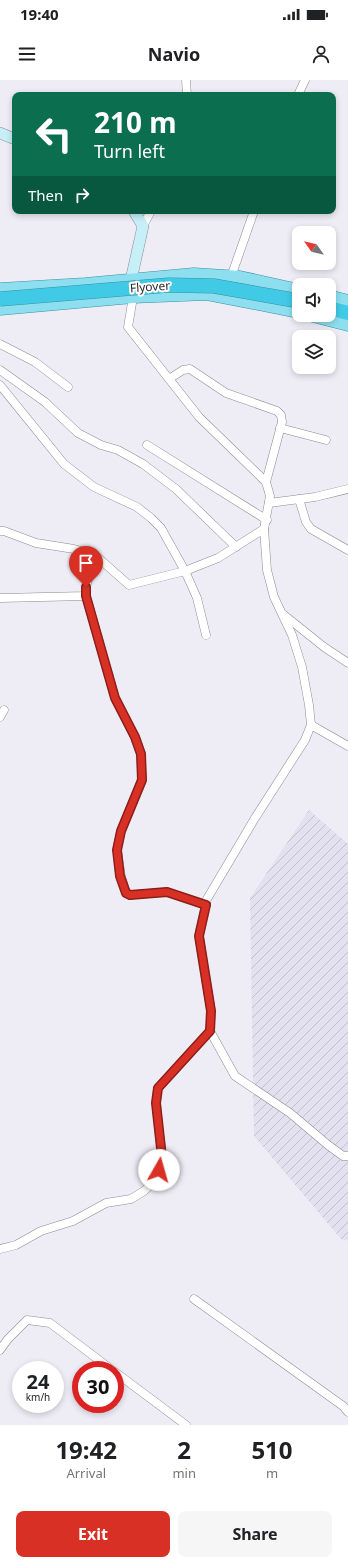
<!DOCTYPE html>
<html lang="en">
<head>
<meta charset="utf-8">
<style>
	:root { --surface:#fff; --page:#f6f6f6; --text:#202124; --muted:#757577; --accent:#d93025 }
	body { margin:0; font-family:"Noto Sans",sans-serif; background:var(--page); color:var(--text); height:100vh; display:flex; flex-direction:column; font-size:15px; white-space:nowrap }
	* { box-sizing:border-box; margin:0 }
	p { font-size:13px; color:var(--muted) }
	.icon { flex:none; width:22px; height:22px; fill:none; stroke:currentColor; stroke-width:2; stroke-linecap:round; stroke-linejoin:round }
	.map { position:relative; height:1345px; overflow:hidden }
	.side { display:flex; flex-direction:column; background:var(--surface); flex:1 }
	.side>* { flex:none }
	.banner { position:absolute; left:12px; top:12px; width:324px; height:122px; border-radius:8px; box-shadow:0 2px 6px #0003; background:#0b6e4f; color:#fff; overflow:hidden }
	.needle { width:26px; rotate:304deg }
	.buttons { position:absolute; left:292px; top:146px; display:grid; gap:8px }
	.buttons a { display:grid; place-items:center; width:44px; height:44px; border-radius:8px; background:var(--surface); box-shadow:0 2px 6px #0003; font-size:20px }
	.speed { position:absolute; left:12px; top:1281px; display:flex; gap:8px; font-size:20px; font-weight:700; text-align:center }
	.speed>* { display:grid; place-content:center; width:52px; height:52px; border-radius:50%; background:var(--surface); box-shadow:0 2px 6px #0003; line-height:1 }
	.speed small { font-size:10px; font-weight:400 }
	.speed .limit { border:6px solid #d22; background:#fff; color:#111 }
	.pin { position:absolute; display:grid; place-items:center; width:34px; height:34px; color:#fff; margin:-41px -17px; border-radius:50% 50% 50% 0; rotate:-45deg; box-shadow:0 0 4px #0007 }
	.pin .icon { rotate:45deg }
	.me { position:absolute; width:44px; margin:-22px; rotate:7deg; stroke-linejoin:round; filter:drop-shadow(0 0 3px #0008) }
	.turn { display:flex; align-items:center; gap:14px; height:84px; padding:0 16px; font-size:18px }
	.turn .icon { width:52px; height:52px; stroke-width:2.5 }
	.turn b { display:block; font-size:28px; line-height:34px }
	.then { display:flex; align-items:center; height:38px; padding:0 16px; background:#0003; gap:8px; font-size:15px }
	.eta { display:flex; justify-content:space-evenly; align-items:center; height:68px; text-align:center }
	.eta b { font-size:24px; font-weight:700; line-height:28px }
	.primary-button { display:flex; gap:8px; margin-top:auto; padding:8px 16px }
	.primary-button a { flex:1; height:46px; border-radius:8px; background:var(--accent); color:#fff; font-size:16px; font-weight:700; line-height:46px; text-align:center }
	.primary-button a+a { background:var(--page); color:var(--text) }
	.status { display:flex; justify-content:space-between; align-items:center; height:28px; padding:0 20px; background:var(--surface); direction:ltr }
	.status svg { height:11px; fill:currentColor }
	header { display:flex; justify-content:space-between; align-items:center; height:52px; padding:0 16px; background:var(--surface); font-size:18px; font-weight:700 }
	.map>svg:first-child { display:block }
	.industrial { fill:url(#industrial-furrows) }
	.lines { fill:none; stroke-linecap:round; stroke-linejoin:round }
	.street-casing { stroke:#8c8a92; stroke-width:9 }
	.secondary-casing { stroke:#8c8a92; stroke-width:12 }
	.primary-casing { stroke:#3891a3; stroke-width:13 }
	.highway-casing { stroke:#3891a3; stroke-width:15 }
	.street { stroke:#fff; stroke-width:8 }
	.secondary { stroke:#c6eff7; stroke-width:11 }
	.primary { stroke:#8ddfef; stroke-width:12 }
	.highway { stroke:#41cae5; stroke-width:14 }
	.highway-bridge-casing { stroke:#3891a3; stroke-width:15; stroke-linecap:butt }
	.highway-bridge { stroke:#41cae5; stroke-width:14 }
	.route-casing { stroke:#8d1f18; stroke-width:10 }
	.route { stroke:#d93025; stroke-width:7 }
	.labels { text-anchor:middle; stroke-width:4; stroke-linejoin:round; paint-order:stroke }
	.street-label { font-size:12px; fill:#262629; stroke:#fff }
</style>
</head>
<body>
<div class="status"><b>19:40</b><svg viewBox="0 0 49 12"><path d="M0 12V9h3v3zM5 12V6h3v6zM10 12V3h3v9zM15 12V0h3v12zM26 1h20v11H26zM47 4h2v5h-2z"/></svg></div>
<header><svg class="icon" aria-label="menu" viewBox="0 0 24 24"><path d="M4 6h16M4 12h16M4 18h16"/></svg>Navio<svg class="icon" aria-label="person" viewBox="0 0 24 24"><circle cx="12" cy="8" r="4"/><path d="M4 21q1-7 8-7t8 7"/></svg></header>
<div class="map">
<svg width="348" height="1345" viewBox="0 0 348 1345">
	<defs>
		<pattern id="industrial-furrows" width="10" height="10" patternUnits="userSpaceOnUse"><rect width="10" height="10" fill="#e3e0f0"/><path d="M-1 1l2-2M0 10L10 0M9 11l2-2" fill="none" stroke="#c3c0ce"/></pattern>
	</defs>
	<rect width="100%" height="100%" fill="#eeedf6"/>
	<path class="industrial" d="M309 730 348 764V1161L341 1159 254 1056 250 818Z"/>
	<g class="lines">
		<g class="street-casing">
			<g id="street">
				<path d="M186 0 187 15"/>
				<path d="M298 15 305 0"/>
				<path d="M143 146 151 131"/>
				<path d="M231 197 254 131"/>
				<path d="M133 217 128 247 199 337 266 402 270 416 264 449"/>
				<path d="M0 264 35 282 68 307"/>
				<path d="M0 290 45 322 78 353 101 365 118 370 143 384 176 409 236 467"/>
				<path d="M169 299 183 290 190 289 226 313 277 331 281 335 282 342 266 402"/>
				<path d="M0 305 64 384 94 407 137 427 151 438 161 448 185 491 129 505 95 475 86 507V516L0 518"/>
				<path d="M280 348 326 360"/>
				<path d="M147 365 267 440"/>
				<path d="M299 419 306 442 311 449 348 470"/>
				<path d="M269 423 315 417 348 409"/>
				<path d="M0 451H4L36 463 74 469 95 475"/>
				<path d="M86 516 115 618 135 657 141 674 142 700 121 751 117 770 121 796 126 813 130 815 167 812 206 825"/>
				<path d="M284 535 324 567 348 583"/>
				<path d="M206 555 197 518 185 491 218 478 264 449 267 490 274 517 292 555 302 587 309 625 311 645 305 660 255 738 207 819 199 856 211 931 210 951 235 996 290 1033 328 1065 343 1076H348"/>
				<path d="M0 637 4 630"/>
				<path d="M311 645 348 666"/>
				<path d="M0 1169 16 1165 41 1151 73 1141 106 1123 131 1119 144 1111 155 1101 162 1077 156 1023 158 1008 210 951"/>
				<path d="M194 1219 343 1326 348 1332"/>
				<path d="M0 1270 8 1259 27 1240 50 1243 112 1290"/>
				<path d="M115 1292 186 1345"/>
			</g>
		</g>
		<g class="secondary-casing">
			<g id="secondary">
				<path d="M0 53 15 59"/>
				<path d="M132 208 131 200 143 146 134 131"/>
			</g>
		</g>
		<g class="primary-casing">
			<g id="primary">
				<path d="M0 209 85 204 194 194 240 197 299 210"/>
				<path d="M329 216 348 221"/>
				<path d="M0 229 133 217 207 214 299 232"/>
				<path d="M309 235 348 245"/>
			</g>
		</g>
		<g class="highway-casing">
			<path id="highway" d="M329 228 348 233"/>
		</g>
		<use href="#street" class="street"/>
		<use href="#secondary" class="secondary"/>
		<use href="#primary" class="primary"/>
		<use href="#highway" class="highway"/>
		<g class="highway-bridge-casing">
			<path id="highway-bridge" d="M0 219 169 205 214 206 299 221"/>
		</g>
		<use href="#highway-bridge" class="highway-bridge"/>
	</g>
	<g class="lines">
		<g class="route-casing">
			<path id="route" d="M86 507V516L115 618 135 657 141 674 142 700 121 751 117 770 120 796 126 813 130 815 167 812 206 825 199 856 211 931 210 951 158 1008 156 1023 162 1077 159 1090"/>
		</g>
		<use href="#route" class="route"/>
	</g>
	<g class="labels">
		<g class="street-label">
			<text transform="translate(150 207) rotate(-4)" y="4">Flyover</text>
		</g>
	</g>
</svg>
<div class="buttons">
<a><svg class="needle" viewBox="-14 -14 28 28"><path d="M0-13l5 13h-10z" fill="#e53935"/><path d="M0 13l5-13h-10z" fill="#757577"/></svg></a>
<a><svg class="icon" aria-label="sound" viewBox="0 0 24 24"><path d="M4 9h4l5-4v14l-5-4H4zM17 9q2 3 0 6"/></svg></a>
<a><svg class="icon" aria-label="layers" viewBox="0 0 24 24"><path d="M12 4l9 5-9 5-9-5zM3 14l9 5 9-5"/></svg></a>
</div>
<div class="speed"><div>24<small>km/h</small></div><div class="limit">30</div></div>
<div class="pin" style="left:86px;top:507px;background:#d93025"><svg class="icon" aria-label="arrive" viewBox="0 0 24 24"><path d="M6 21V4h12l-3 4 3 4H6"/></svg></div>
<svg class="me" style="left:159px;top:1090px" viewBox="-20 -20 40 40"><circle r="19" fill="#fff"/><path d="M0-13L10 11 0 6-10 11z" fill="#d93025"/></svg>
<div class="banner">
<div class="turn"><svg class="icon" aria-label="left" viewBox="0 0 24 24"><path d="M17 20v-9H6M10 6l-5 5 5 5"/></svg><div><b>210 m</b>Turn left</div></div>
<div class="then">Then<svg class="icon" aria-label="right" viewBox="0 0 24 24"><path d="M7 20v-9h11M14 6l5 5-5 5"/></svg></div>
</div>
</div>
<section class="side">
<div class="eta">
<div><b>19:42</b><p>Arrival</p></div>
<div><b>2</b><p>min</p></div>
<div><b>510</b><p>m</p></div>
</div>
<div class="primary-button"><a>Exit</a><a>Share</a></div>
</section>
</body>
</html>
